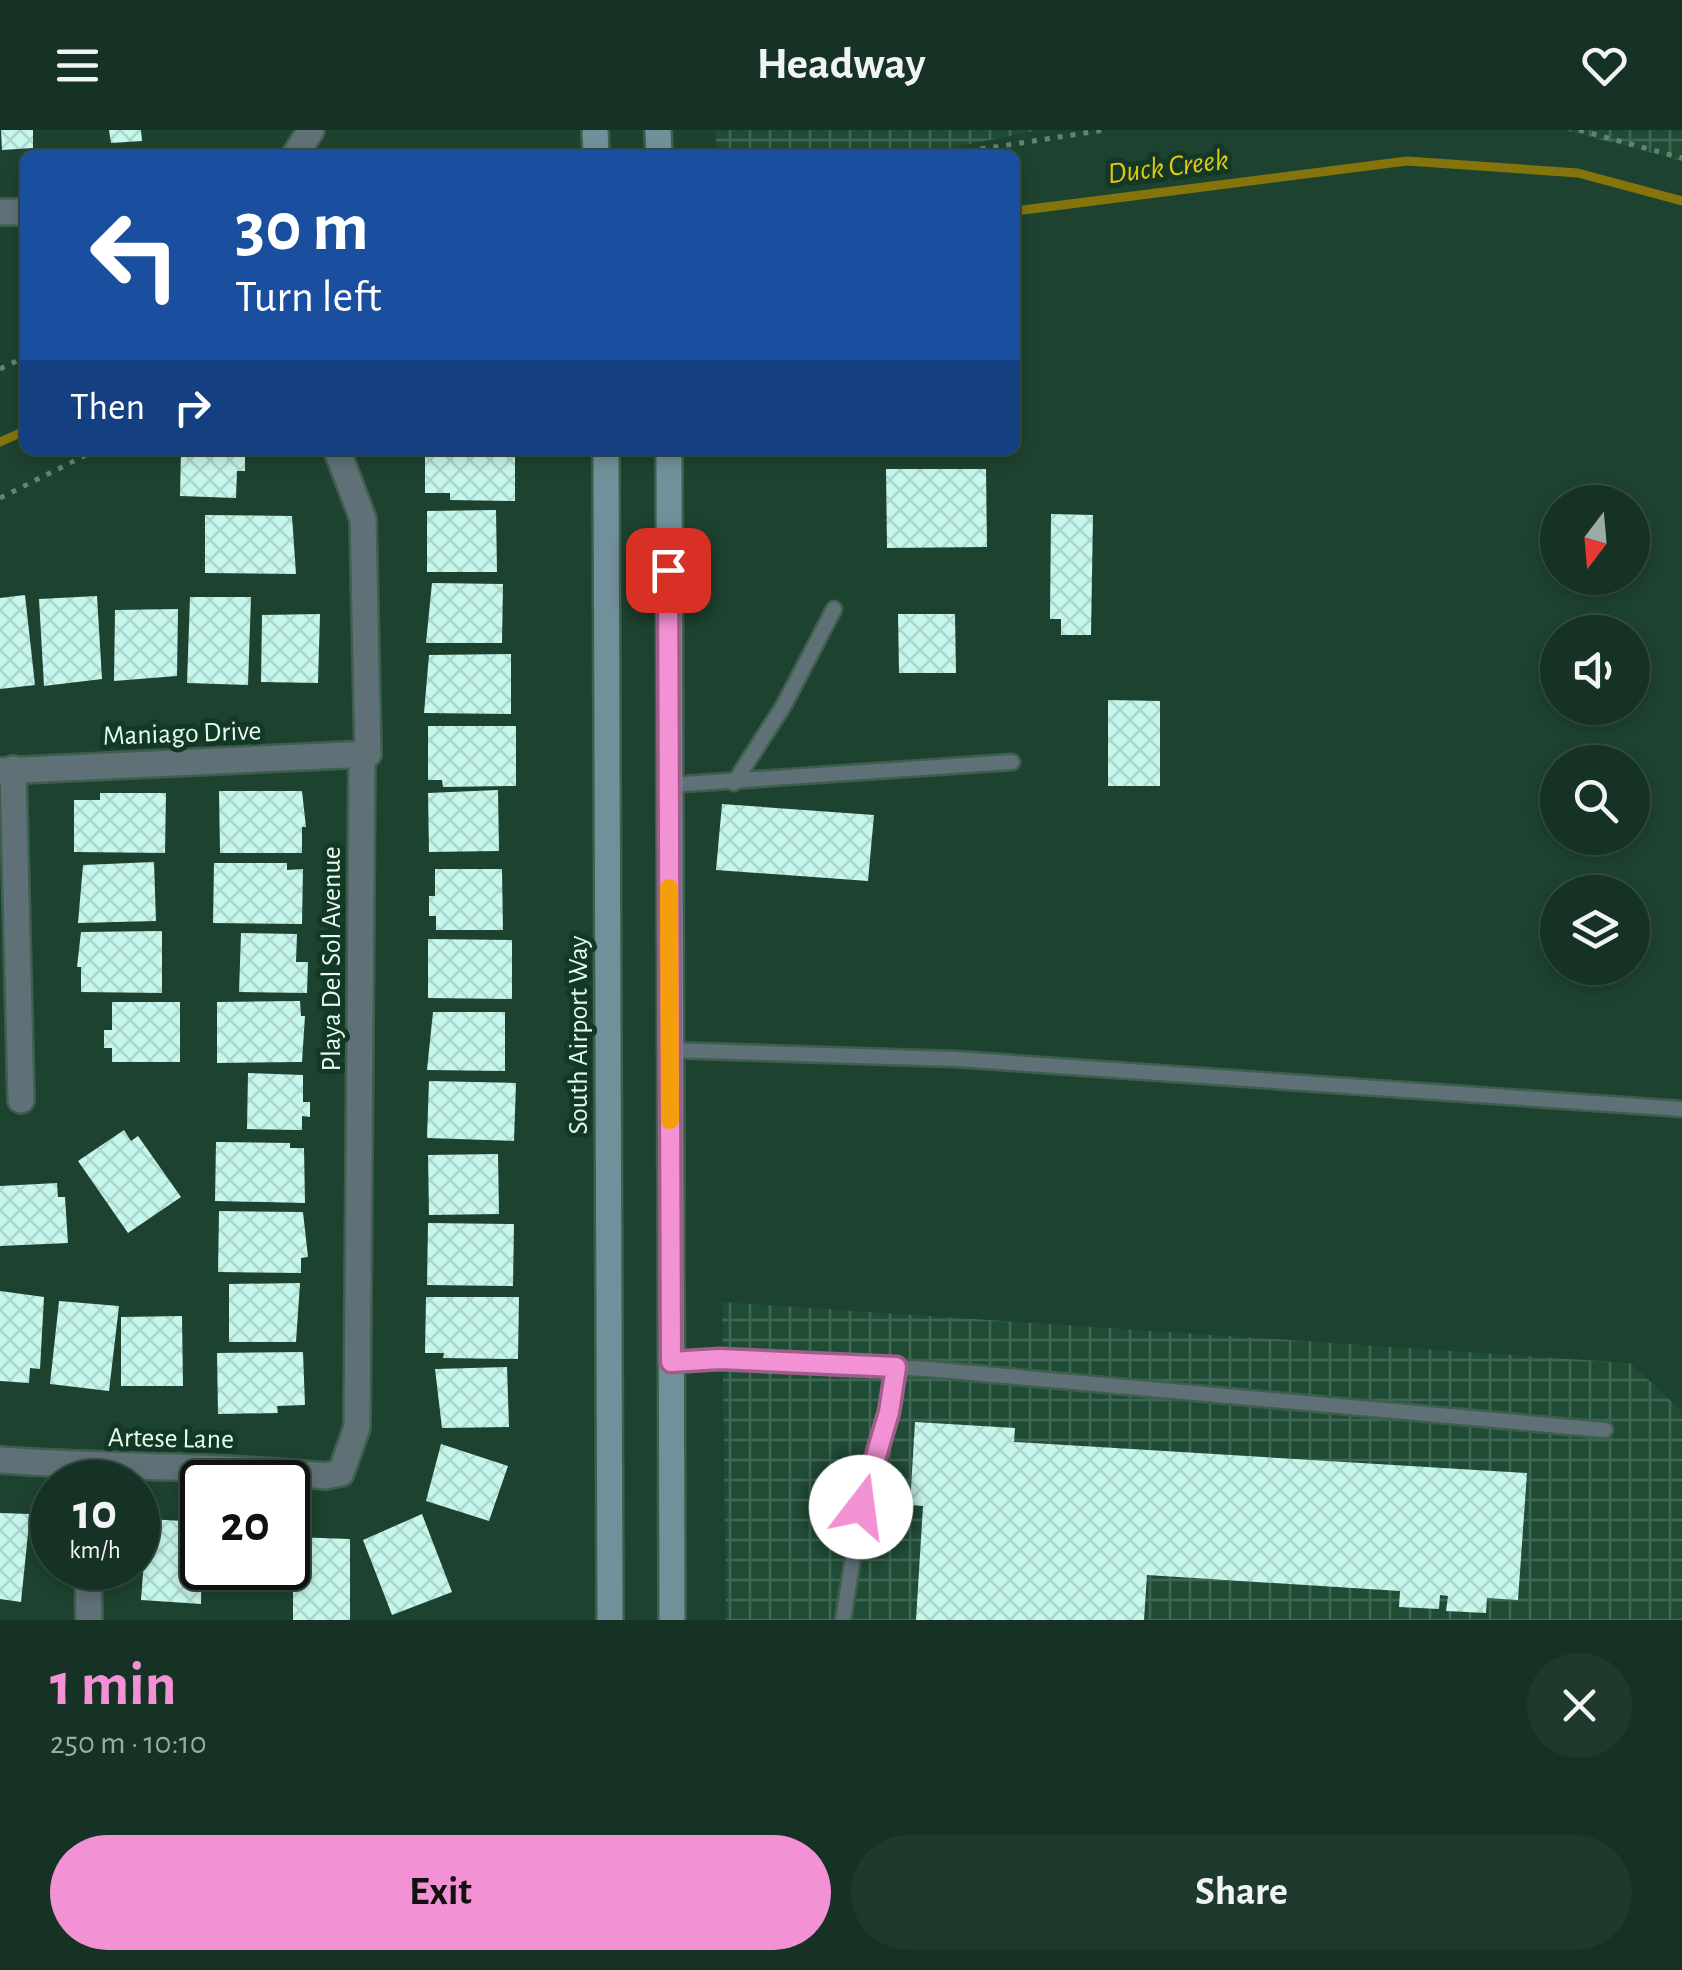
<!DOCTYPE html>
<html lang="en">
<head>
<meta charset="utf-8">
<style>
	:root { --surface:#163224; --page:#1f3a2c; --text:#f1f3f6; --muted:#9eaaa6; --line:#354d41; --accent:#f391d5 }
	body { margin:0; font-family:"Alegreya Sans",sans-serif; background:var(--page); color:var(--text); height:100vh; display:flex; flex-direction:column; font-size:38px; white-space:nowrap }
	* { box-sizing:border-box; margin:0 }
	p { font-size:32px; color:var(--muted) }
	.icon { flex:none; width:55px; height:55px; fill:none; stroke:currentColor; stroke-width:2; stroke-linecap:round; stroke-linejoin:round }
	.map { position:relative; height:1490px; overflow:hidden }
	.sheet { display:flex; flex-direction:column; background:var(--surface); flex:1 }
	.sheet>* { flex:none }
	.top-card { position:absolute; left:20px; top:20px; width:1000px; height:305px; border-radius:15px; box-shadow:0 5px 15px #0003,0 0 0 2px var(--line); background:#1a4fa0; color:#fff; overflow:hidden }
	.needle { width:65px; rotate:196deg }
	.tools { position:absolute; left:1540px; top:355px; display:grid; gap:20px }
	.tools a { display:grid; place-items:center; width:110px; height:110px; border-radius:50%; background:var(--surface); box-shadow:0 5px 15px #0003,0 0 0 2px var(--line); font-size:50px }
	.speed { position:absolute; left:30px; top:1330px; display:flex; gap:20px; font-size:50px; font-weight:700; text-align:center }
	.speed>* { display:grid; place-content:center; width:130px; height:130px; border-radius:50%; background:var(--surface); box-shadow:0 5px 15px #0003,0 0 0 2px var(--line); line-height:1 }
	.speed small { font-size:25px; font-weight:400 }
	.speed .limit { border:5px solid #111; border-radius:15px; background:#fff; color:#111 }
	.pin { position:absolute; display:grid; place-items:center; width:85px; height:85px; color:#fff; margin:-42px; border-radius:20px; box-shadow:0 5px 15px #0006 }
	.me { position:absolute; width:110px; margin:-55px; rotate:15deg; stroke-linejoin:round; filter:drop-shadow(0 0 8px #0008) }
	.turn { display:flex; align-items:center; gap:35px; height:210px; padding:0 50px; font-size:45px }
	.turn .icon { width:130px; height:130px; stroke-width:2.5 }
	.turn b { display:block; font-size:70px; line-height:85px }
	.then { display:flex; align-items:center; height:95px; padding:0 50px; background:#0003; gap:20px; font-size:38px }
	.round { display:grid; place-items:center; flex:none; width:105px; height:105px; border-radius:52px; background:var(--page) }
	.head { display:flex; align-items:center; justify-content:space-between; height:170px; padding:0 50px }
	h1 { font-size:60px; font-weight:700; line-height:75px; color:var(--accent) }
	.cta { display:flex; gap:20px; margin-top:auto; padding:20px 50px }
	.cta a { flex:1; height:115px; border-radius:60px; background:var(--accent); color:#111; font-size:40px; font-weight:700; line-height:115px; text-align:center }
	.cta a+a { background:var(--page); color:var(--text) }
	header { display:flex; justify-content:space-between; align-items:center; height:130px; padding:0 50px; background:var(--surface); font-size:45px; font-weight:700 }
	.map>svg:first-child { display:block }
	.industrial { fill:url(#industrial-grid) }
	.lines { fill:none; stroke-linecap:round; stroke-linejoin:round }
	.stream { stroke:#83740b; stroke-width:9 }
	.building { fill:url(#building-cross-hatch) }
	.lane-casing { stroke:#3e5f4e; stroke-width:19 }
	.street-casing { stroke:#3e5f4e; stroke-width:30 }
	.secondary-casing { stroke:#3e5f4e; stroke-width:30 }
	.path { stroke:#648373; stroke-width:5; stroke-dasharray:5 8; stroke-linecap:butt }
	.lane { stroke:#5f7177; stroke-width:14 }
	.street { stroke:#5f7177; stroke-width:25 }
	.secondary { stroke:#729099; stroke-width:25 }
	.route-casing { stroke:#9e5e8a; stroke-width:25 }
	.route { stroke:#f391d5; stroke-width:18 }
	.slow { stroke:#f59e0b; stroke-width:18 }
	.labels { text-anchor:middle; stroke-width:10; stroke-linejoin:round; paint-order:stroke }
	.street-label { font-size:28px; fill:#e6faee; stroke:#133826 }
	.water-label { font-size:30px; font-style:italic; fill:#e2c810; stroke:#133826 }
</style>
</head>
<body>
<header><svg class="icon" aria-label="menu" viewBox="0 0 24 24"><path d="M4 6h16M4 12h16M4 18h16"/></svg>Headway<svg class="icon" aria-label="heart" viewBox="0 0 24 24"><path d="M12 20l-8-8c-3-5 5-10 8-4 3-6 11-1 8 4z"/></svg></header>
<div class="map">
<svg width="1682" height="1490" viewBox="0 0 1682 1490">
	<defs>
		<pattern id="industrial-grid" width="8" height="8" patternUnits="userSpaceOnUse" patternTransform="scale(2.5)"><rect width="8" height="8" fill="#204c36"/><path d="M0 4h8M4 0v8" fill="none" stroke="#406753"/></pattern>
		<pattern id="building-cross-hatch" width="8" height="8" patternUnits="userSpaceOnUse" patternTransform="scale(2.5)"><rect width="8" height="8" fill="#c6f7ec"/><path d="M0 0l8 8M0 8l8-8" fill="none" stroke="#acd5cb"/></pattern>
	</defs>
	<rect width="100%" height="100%" fill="#1e4230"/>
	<g class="industrial">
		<path d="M715 0H1039L916 25H718Z"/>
		<path d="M1564 0H1682V31Z"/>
		<path d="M722 1172 1630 1233 1682 1281V1490H726Z"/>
	</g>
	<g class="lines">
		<g class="stream">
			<path d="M1015 81 1407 31 1578 43 1682 71"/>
			<path d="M0 312 25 301"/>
		</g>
	</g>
	<g class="building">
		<path d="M1 0H33V18L2 20Z"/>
		<path d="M109 0H141L142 11 111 13Z"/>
		<path d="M181 320H245V341H237L236 368 180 366Z"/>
		<path d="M425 320H515V371L450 370V363H425Z"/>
		<path d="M886 339H986L987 417 887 418Z"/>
		<path d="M496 380 497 442H427V381Z"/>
		<path d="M1051 384 1093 385 1091 505H1061V489H1050Z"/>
		<path d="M205 385 292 386 296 444 205 443Z"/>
		<path d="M432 453 503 454 502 513H426Z"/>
		<path d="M25 465 35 555 0 559V468Z"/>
		<path d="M97 466 102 549 44 556 39 469Z"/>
		<path d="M190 467H251L248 555 187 553Z"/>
		<path d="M178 479 177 546 114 551 115 480Z"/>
		<path d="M320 484 318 553 261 552 262 485Z"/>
		<path d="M898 484H955L956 543H899Z"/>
		<path d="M511 524V584L424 583 429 525Z"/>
		<path d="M1108 570 1160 571V656H1108Z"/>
		<path d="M428 596H516V656L443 657 442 650H428Z"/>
		<path d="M498 660 499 721 429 722 428 663Z"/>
		<path d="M219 661H302L306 697H302V723H220Z"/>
		<path d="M100 663H166L165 723 74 722V670H100Z"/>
		<path d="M722 674 874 685 868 751 716 740Z"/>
		<path d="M154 732 156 791 78 793 83 735Z"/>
		<path d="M214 733H287V740L303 739 302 794 213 793Z"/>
		<path d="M435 739H502L503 800H436V786H429V766H435Z"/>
		<path d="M162 801V863L81 862V837H77L81 802Z"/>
		<path d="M241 803 297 804 296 832H308L307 863 239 862Z"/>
		<path d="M428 809 512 810V869L428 868Z"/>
		<path d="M300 871 301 886H305L302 932 217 933V872Z"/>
		<path d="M112 872H180V932H112V918H104V900H112Z"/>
		<path d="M433 882H505V941L427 940Z"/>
		<path d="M248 943 303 945V972H310V987L302 986V1000L247 999Z"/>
		<path d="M429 951 516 953 514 1011 427 1008Z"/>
		<path d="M124 1000 131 1011 138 1006 181 1067 128 1103 78 1031Z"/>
		<path d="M216 1012 290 1013V1018H304L305 1073 215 1071Z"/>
		<path d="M498 1024 499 1084 429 1085 428 1025Z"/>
		<path d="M57 1053 58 1067H65L68 1113 0 1116V1056Z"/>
		<path d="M219 1081 303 1082 308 1127 301 1128V1143L218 1142Z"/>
		<path d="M428 1093 514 1094 513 1156 427 1155Z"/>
		<path d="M300 1153 296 1212H229V1154Z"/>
		<path d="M0 1161 44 1167 40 1239 30 1238 29 1253 0 1251Z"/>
		<path d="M426 1167H519L518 1229 443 1228 444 1223H425Z"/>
		<path d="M59 1171 119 1176 109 1261 50 1254Z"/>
		<path d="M182 1186 183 1256H121V1187Z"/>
		<path d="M303 1222 305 1275 277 1276 278 1283 218 1284 217 1223Z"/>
		<path d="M507 1237 509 1297 442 1298 435 1239Z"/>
		<path d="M915 1292 1015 1298 1014 1312 1527 1343 1518 1470 1487 1468 1486 1483 1446 1481 1448 1466 1440 1465 1439 1479 1399 1477 1400 1461 1147 1445 1144 1490H916L923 1376 910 1375Z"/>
		<path d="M441 1314 508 1336 489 1391 426 1371Z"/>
		<path d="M0 1383 30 1384 21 1472 0 1469Z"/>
		<path d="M422 1384 452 1462 392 1485 363 1410Z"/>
		<path d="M147 1389 202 1392 201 1474 141 1470Z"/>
		<path d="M293 1407 350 1409V1490H293Z"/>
		<path d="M221 1438H279L277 1462 219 1457Z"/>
	</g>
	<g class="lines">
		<g class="lane-casing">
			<g id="lane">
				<path d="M734 653 784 575 834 479"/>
				<path d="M669 655 1012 632"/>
				<path d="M670 920 955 929 1682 979"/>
				<path d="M671 1231 721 1229 928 1239 1605 1300"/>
				<path d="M843 1490 861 1377 892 1271 896 1237"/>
			</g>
		</g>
		<g class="street-casing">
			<g id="street">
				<path d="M295 25 311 0"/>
				<path d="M0 82H25"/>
				<path d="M13 639 21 970"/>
				<path d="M0 641 368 624"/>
				<path d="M0 1330C108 1338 216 1335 325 1346L341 1343 357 1297 362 629 368 624 363 389 337 320"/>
				<path d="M88 1438 89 1490"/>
			</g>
		</g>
		<g class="secondary-casing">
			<g id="secondary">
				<path d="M595 0 596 25"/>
				<path d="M658 0 659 25"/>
				<path d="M606 320 610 1490"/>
				<path d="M669 320 672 1490"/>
			</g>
		</g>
		<g class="path">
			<path d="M1579 0 1682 28"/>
			<path d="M942 25 1105 0"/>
			<path d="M0 239 25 227"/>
			<path d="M0 368 96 320"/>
		</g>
		<use href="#lane" class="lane"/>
		<use href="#street" class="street"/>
		<use href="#secondary" class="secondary"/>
	</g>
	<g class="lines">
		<g class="route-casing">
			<path id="route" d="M668 440 671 1232 720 1229 896 1237 889 1282 861 1377"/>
		</g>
		<use href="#route" class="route"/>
		<path class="slow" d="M669 758 670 990"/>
	</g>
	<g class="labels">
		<g class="street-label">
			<text transform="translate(182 602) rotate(-2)" y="10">Maniago Drive</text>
			<text transform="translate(330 829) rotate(-90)" y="10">Playa Del Sol Avenue</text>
			<text transform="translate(577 905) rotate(-90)" y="10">South Airport Way</text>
			<text transform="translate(171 1307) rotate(1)" y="10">Artese Lane</text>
		</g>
		<g class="water-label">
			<text transform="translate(1168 36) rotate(-7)" y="10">Duck Creek</text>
		</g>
	</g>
</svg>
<div class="tools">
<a><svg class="needle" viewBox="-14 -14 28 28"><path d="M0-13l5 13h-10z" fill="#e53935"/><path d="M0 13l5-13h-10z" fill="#9eaaa6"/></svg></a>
<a><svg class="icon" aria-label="sound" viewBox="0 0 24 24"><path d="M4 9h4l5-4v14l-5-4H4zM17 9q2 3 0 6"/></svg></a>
<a><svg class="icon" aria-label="search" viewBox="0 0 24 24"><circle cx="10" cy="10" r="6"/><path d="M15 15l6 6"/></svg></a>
<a><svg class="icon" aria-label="layers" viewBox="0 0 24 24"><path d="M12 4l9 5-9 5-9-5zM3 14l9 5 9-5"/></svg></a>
</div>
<div class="speed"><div>10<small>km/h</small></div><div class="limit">20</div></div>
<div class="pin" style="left:668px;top:440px;background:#d93025"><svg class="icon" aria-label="arrive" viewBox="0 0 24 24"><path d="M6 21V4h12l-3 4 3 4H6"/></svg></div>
<svg class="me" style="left:861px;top:1377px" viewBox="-20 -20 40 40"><circle r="19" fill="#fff"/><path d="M0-13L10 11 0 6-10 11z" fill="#f391d5"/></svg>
<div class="top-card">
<div class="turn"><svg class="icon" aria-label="left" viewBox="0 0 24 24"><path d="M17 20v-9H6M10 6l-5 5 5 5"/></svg><div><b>30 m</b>Turn left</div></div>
<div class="then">Then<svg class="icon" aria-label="right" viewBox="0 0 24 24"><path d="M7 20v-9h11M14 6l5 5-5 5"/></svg></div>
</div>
</div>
<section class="sheet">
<div class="head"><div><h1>1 min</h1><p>250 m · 10:10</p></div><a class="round"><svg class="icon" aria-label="close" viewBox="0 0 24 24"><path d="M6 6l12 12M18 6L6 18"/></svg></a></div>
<div class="cta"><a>Exit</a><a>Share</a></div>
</section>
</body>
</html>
